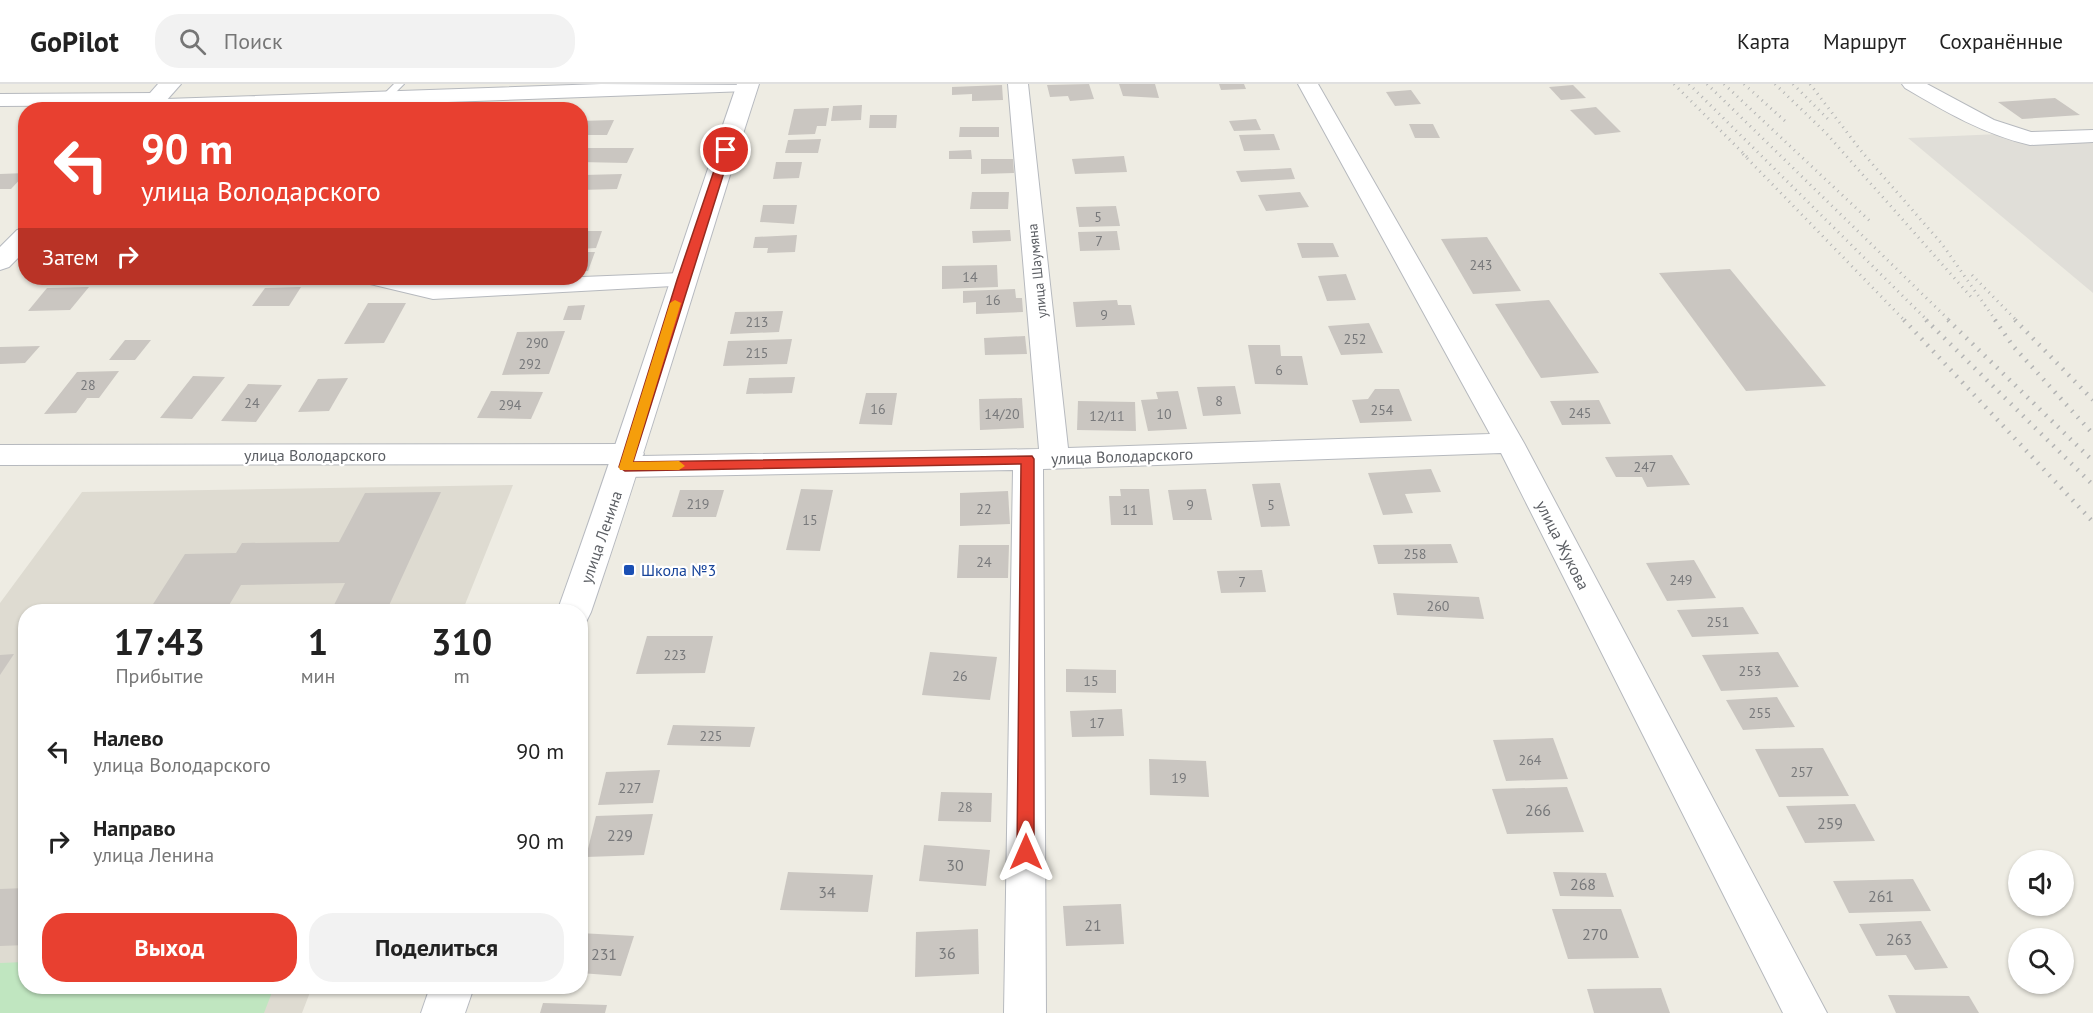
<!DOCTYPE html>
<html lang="ru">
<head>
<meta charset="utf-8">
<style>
	:root { --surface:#fff; --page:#f2f2f2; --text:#222; --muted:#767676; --line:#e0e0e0; --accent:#e84030 }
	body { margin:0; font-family:"PT Sans",sans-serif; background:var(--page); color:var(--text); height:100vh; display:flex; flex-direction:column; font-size:22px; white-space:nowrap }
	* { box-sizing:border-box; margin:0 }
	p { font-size:20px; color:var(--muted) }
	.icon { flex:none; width:33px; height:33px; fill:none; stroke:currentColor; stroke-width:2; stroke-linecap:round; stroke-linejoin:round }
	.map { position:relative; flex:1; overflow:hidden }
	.panel { position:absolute; left:18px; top:520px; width:570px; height:390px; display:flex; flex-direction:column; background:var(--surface); border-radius:24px; box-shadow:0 2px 4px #0004 }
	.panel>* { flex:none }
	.top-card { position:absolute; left:18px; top:18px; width:570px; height:183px; border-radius:24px; box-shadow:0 2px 4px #0004; background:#e84030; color:#fff; overflow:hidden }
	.controls { position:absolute; left:2008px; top:766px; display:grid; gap:12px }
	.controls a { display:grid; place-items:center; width:66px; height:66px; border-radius:50%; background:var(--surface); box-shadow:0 2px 4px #0004; font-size:30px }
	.pin { position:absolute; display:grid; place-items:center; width:51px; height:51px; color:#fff; margin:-26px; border:3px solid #fff; border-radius:50%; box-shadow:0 2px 6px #0007 }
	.me { position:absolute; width:66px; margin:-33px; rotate:0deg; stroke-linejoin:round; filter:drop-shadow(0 0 4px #0008) }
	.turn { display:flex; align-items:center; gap:21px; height:126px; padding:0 24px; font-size:27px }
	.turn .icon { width:78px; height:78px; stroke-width:2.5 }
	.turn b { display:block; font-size:42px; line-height:51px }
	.then { display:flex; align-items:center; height:57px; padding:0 24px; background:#0003; gap:12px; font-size:22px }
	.eta { display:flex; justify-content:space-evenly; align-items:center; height:102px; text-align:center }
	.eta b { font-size:36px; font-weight:700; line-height:42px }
	.cta { display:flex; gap:12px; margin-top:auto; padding:12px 24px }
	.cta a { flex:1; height:69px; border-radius:24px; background:var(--accent); color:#fff; font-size:24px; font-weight:700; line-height:69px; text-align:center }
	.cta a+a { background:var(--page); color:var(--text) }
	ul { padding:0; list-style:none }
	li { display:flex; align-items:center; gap:18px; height:90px; padding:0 24px }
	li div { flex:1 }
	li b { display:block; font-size:22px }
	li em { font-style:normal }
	header { display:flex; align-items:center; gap:36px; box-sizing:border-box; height:84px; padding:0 30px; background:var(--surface); border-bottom:2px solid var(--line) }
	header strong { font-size:28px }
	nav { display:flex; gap:33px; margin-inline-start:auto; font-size:21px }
	.search { width:420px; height:54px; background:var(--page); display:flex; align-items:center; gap:15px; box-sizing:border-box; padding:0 21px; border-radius:24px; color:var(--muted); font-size:22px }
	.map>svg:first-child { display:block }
	.industrial { fill:#e0ded8 }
	.education { fill:#dedbd1 }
	.green { fill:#c0e6c0 }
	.building { fill:#cac6c1 }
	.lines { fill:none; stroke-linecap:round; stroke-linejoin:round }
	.lane-casing { stroke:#b6b9be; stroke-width:2 }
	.street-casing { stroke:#b6b9be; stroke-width:2 }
	.secondary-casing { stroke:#b7bac0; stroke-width:2 }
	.lane { fill:#fff; fill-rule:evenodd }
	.street { fill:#fff; fill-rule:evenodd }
	.secondary { fill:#fff; fill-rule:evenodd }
	.rail-far1 { stroke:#b4b5b5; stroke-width:3; stroke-dasharray:1 5; stroke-linecap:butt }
	.rail { stroke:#b4b5b5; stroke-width:4.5; stroke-dasharray:1.5 7; stroke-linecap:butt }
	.route { fill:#e84030; stroke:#972a1f; stroke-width:1.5 }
	.slow { fill:#f59e0b }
	.transit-dot { fill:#1a4fb4; stroke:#fff; stroke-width:2 }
	.labels { text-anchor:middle; stroke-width:4.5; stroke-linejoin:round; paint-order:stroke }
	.number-label { font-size:14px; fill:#78797b }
	.far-street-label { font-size:14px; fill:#5c5f64; stroke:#fff }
	.street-label { font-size:16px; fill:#5c5f64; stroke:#fff }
	.transit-label { font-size:16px; fill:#164399; stroke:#fff; text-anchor:start }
	.near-number-label { font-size:16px; fill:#78797b }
</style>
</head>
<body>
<header>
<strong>GoPilot</strong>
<div class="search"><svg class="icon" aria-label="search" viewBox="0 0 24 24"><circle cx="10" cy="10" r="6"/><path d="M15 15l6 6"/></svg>Поиск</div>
<nav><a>Карта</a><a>Маршрут</a><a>Сохранённые</a></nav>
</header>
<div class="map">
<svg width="2093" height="929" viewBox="0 0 2093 929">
	<rect width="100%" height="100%" fill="#eeece3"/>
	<path class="industrial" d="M2093 46V209L1908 54Z"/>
	<path class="education" d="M513 401 462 528H26V903H312L302 929H0V519L82 408Z"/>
	<path class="green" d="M25 878 26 903H274L264 929H0V879Z"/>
	<g class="building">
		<path d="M1089 0 1094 15 1070 17 1068 12 1050 13 1047 1Z"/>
		<path d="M1119 0H1155L1159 14 1123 12Z"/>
		<path d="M1219 0H1244L1246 5 1221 6Z"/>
		<path d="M1002 1 1003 16 972 17V10L952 11V3Z"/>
		<path d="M1573 1 1586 14 1561 16 1549 3Z"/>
		<path d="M1411 6 1421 20 1395 22 1386 8Z"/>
		<path d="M2055 14 2080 31 2022 35 1998 18Z"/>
		<path d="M862 21 861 36 831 37 833 22Z"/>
		<path d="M1596 23 1621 48 1595 51 1570 26Z"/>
		<path d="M829 24 826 42H817L815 50 788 51 794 25Z"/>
		<path d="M870 31H897L896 44H869Z"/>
		<path d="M1256 35 1261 46 1234 47 1229 37Z"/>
		<path d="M614 36 607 51H580V37Z"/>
		<path d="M1409 40H1433L1440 54H1415Z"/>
		<path d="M960 43H999V53H959Z"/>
		<path d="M1274 50 1280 66 1244 67 1239 51Z"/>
		<path d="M821 55 818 69H785L788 56Z"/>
		<path d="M586 64H634L627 79 580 78Z"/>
		<path d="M971 66 972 75H949V67Z"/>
		<path d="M1124 72 1127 88 1075 90 1072 75Z"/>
		<path d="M981 75H1013L1014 89 981 90Z"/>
		<path d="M776 78H802L799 94 773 95Z"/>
		<path d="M1291 84 1295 95 1241 98 1236 87Z"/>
		<path d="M26 89 11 105H0V90Z"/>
		<path d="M622 90 617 105 580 106 584 91Z"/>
		<path d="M972 108H1009L1008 125H970Z"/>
		<path d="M1300 108 1309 123 1266 127 1258 111Z"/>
		<path d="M763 121H797L794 140 760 138Z"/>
		<path d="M1116 122 1120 142 1079 143 1076 123Z"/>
		<path d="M1010 146 1011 157 973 159 972 147Z"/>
		<path d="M580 147H602L596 164 580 165Z"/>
		<path d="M1117 147 1120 166 1080 167 1078 148Z"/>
		<path d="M797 151 795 168 767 169 768 164H753L755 153Z"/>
		<path d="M1487 153 1521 207 1473 210 1441 155Z"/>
		<path d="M1297 159H1333L1339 173 1302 174Z"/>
		<path d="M580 168H595L588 187H580Z"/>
		<path d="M997 181 998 203 942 205V182Z"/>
		<path d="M1730 185 1826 302 1746 307 1659 189Z"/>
		<path d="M1346 190 1356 216 1327 217 1318 192Z"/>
		<path d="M89 203 70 226 28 227 47 204Z"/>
		<path d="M301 203 289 222H252L265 204Z"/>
		<path d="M1015 205 1016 214H1022L1023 228 976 230V218L963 219V207Z"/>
		<path d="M1117 216 1118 221H1131L1135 241 1076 243 1073 218Z"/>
		<path d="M1549 216 1599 289 1541 294 1495 220Z"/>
		<path d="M368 219H406L384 259 344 260Z"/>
		<path d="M585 221 581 236H563L568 222Z"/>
		<path d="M783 227 779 248 730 250 735 228Z"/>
		<path d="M1369 239 1383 269 1341 271 1328 242Z"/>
		<path d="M565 247 549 290 502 291 517 248Z"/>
		<path d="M1025 252 1027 270 985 271 984 254Z"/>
		<path d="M792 255 787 280 723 282 728 257Z"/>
		<path d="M125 256H151L135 276H109Z"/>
		<path d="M1248 261H1280L1281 272H1302L1308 301 1255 300Z"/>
		<path d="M40 262 25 279 0 280V263Z"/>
		<path d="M119 287 99 314H87L76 329 44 330 77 288Z"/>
		<path d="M193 292 225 293 192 335 160 334Z"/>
		<path d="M795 293 792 309 746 310 749 294Z"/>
		<path d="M348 294 329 327 298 328 318 295Z"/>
		<path d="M248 300 282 301 256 338 221 337Z"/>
		<path d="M1235 302 1241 330 1203 332 1197 303Z"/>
		<path d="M1375 305H1399L1412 337 1360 339 1352 316 1368 315Z"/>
		<path d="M491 307 543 308 531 335 477 334Z"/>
		<path d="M1178 307 1187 345 1148 347 1141 316 1158 315 1156 308Z"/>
		<path d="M866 309H897L892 341 859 340Z"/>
		<path d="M1022 314 1024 344 980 346 979 315Z"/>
		<path d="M1599 316 1611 340 1562 341 1550 317Z"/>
		<path d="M1078 317 1135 318 1136 347 1077 346Z"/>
		<path d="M1672 371 1690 401 1647 403 1642 393H1616L1605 373Z"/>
		<path d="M1431 385 1441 408 1405 410 1413 429 1383 431 1368 389Z"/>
		<path d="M1280 399 1290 442 1261 443 1252 400Z"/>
		<path d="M801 405 833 406 820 467 786 466Z"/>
		<path d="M1120 405H1149L1153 441H1111L1109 412H1121Z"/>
		<path d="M1206 405 1212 436H1173L1168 406Z"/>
		<path d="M680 406H724L716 433H672Z"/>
		<path d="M1008 407 1010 440 960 442V409Z"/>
		<path d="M441 408 386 528H295L297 525H332L345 499 241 501 225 528H148L185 470 236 469 242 459 339 458 365 409Z"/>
		<path d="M1451 460 1458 479 1378 480 1373 461Z"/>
		<path d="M959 461H1009L1008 494H957Z"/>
		<path d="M1694 476 1716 514 1667 517 1646 479Z"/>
		<path d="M1262 486 1266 508 1221 509 1217 487Z"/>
		<path d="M1393 509 1479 513 1484 535 1397 531Z"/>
		<path d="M1743 523 1759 550 1692 553 1677 526Z"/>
		<path d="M647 552H713L705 589 636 590Z"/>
		<path d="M930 568 997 573 990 616 922 611Z"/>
		<path d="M1778 568 1799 603 1721 607 1702 571Z"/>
		<path d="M14 570 0 591V571Z"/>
		<path d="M1066 585 1116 586V609L1066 608Z"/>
		<path d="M1777 613 1795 643 1743 646 1726 616Z"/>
		<path d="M1122 625 1124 652 1072 653 1070 627Z"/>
		<path d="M673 641 755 643 750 663 667 661Z"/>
		<path d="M1553 654 1568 695 1506 697 1493 656Z"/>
		<path d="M1823 664 1849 712 1779 713 1755 665Z"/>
		<path d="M1149 675 1206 677 1209 713 1150 711Z"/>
		<path d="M660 686 653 719 598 721 606 688Z"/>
		<path d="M1567 703 1584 748 1507 750 1492 705Z"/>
		<path d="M941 708 992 709 991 738 938 737Z"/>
		<path d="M1855 720 1875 757 1805 759 1786 722Z"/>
		<path d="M653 730 644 771 586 773 596 732Z"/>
		<path d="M924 761 990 766 986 802 919 797Z"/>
		<path d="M788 788 873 791 868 828 780 826Z"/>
		<path d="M1553 788 1606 789 1614 813 1560 812Z"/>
		<path d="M1913 795 1931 827 1849 829 1833 797Z"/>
		<path d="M26 804V861L0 862V805Z"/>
		<path d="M1121 820 1124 860 1066 862 1063 822Z"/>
		<path d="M1552 825H1621L1639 874 1568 875Z"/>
		<path d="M1921 837 1948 884 1915 886 1906 871 1876 872 1859 840Z"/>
		<path d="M978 845 979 890 915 893 916 848Z"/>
		<path d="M580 849 634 852 621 892 580 889Z"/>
		<path d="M1661 904 1670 929H1594L1587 905Z"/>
		<path d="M1888 911 1969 912 1979 929H1896Z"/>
		<path d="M543 919 607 921 605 929H540Z"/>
	</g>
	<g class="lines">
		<g class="lane-casing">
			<path id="lane" d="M394 0H404L390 14H384V10Z"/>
		</g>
		<g class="street-casing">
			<g id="street">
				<path d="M601 0 757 1 754 5 747 7 226 26H141L139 21 0 22V10L156 9 163 11 166 15Z"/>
				<path d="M1008 0H1028L1068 364 1490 350 1298 0H1318L1524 359 1827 929H1783L1501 369 1043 385 1046 929H1004L1013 386 625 393 615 390 610 383 612 380 0 381V361L629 360 639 363 644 370 642 372 1039 365Z"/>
				<path d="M1902 0H1927L1994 36 2031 48 2093 46V58L2030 61C1983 50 1946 28 1905 4Z"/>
				<path d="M682 189 691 191 694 196 691 201 433 215 366 199 363 194H406L433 199Z"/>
			</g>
		</g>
		<g class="secondary-casing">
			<g id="secondary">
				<path d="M158 0H181L158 26H135Z"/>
				<path d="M737 0H759C702 176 651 353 591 528L586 538 580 539V528H557C620 353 676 176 737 0Z"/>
				<path d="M26 144V166L9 183 0 186V163L17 146Z"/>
				<path d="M430 903H474L465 929H421Z"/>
			</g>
		</g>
		<use href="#lane" class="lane"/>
		<use href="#street" class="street"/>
		<use href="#secondary" class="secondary"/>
		<g class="rail-far1">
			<path d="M1674 0 1748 74"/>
			<path d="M1689 0 1928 237"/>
			<path d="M1707 0 1950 237"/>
			<path d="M1724 0 1872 139"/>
			<path d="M1744 0 1786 38"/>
			<path d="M1775 0 1826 49 1972 214"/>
			<path d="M1793 0 1829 36"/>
			<path d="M1810 0 1862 68 1942 160 1996 237"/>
			<path d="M1743 70 1905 237"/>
			<path d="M1972 191 2017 237"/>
		</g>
		<g class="rail">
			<path d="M1904 236 2093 438"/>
			<path d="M1926 236 2093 401"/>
			<path d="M1948 236 2093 377"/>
			<path d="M1995 236 2013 262 2093 350"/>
			<path d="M2015 236 2093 316"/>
		</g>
	</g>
	<path class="route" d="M726 63 731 66 633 378 1032 372 1034 375V768L1032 773 1026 775 1020 773 1017 768 1021 380 625 387 619 383 677 196 721 66Z"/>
	<path class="slow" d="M675 216 681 219 633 378 679 377 685 382 679 386H620L619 383 670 219Z"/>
	<rect class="transit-dot" x="623" y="480" width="12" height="12" rx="3"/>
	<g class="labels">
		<g class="number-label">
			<text x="1098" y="138">5</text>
			<text x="1099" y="162">7</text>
			<text x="1481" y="186">243</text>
			<text x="970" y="198">14</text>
			<text x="993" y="221">16</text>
			<text x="1104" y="236">9</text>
			<text x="757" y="243">213</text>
			<text x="1355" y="260">252</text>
			<text x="537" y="264">290</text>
			<text x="757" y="274">215</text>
			<text x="530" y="285">292</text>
			<text x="1279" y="291">6</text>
			<text x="88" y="306">28</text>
			<text x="1219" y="322">8</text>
			<text x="252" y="324">24</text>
			<text x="510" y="326">294</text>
			<text x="878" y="330">16</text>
			<text x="1382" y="331">254</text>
			<text x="1580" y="334">245</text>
			<text x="1002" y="335">14/20</text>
			<text x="1164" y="335">10</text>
			<text x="1107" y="337">12/11</text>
			<text x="1645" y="388">247</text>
			<text x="698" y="425">219</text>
			<text x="1190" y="426">9</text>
			<text x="1271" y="426">5</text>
			<text x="984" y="430">22</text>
			<text x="1130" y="431">11</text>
			<text x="810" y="441">15</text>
			<text x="1415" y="475">258</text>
			<text x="984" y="483">24</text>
			<text x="1681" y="501">249</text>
			<text x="1242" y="503">7</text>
			<text x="1438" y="527">260</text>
			<text x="1718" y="543">251</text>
			<text x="675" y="576">223</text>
			<text x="1750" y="592">253</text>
			<text x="960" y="597">26</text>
			<text x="1091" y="602">15</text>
			<text x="1760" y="634">255</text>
			<text x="1097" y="644">17</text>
			<text x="711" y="657">225</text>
			<text x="1530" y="681">264</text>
			<text x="1802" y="693">257</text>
			<text x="1179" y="699">19</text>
			<text x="630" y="709">227</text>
			<text x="965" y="728">28</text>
		</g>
		<g class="far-street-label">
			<text transform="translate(1037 187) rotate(-96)" y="5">улица Шаумяна</text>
		</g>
		<g class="street-label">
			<text x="315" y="377">улица Володарского</text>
			<text transform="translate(1122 372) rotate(-2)" y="6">улица Володарского</text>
			<text transform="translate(601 453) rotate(-71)" y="6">улица Ленина</text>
			<text transform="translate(1563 461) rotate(63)" y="6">улица Жукова</text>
		</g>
		<g class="transit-label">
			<text x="641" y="492">Школа №3</text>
		</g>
		<g class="near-number-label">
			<text x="1538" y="732">266</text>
			<text x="1830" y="745">259</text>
			<text x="620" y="757">229</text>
			<text x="955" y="787">30</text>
			<text x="1583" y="806">268</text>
			<text x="827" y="814">34</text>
			<text x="1881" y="818">261</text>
			<text x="1093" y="847">21</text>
			<text x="1595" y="856">270</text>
			<text x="1899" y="861">263</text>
			<text x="947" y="875">36</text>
			<text x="604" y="876">231</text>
		</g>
	</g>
</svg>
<div class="controls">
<a><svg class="icon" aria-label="sound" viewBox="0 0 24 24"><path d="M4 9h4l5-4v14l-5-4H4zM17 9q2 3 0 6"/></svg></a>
<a><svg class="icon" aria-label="search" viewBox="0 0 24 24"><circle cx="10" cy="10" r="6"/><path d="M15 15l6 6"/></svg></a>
</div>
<div class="pin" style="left:726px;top:66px;background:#d93025"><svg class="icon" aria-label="arrive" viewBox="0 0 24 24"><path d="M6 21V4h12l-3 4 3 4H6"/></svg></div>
<svg class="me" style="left:1026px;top:768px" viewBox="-20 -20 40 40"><path d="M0-17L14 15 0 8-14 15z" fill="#e84030" stroke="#fff" stroke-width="4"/></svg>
<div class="top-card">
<div class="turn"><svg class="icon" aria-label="left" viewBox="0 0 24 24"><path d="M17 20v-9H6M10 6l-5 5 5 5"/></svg><div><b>90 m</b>улица Володарского</div></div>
<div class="then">Затем<svg class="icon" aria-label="right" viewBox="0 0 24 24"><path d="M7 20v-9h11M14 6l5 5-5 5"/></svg></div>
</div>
<section class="panel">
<div class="eta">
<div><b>17:43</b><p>Прибытие</p></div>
<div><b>1</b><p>мин</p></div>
<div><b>310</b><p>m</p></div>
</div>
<ul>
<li><svg class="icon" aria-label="left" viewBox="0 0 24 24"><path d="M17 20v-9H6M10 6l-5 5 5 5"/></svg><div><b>Налево</b><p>улица Володарского</p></div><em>90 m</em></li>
<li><svg class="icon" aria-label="right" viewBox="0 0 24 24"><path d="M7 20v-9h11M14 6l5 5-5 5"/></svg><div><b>Направо</b><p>улица Ленина</p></div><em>90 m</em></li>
</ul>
<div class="cta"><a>Выход</a><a>Поделиться</a></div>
</section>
</div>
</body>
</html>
